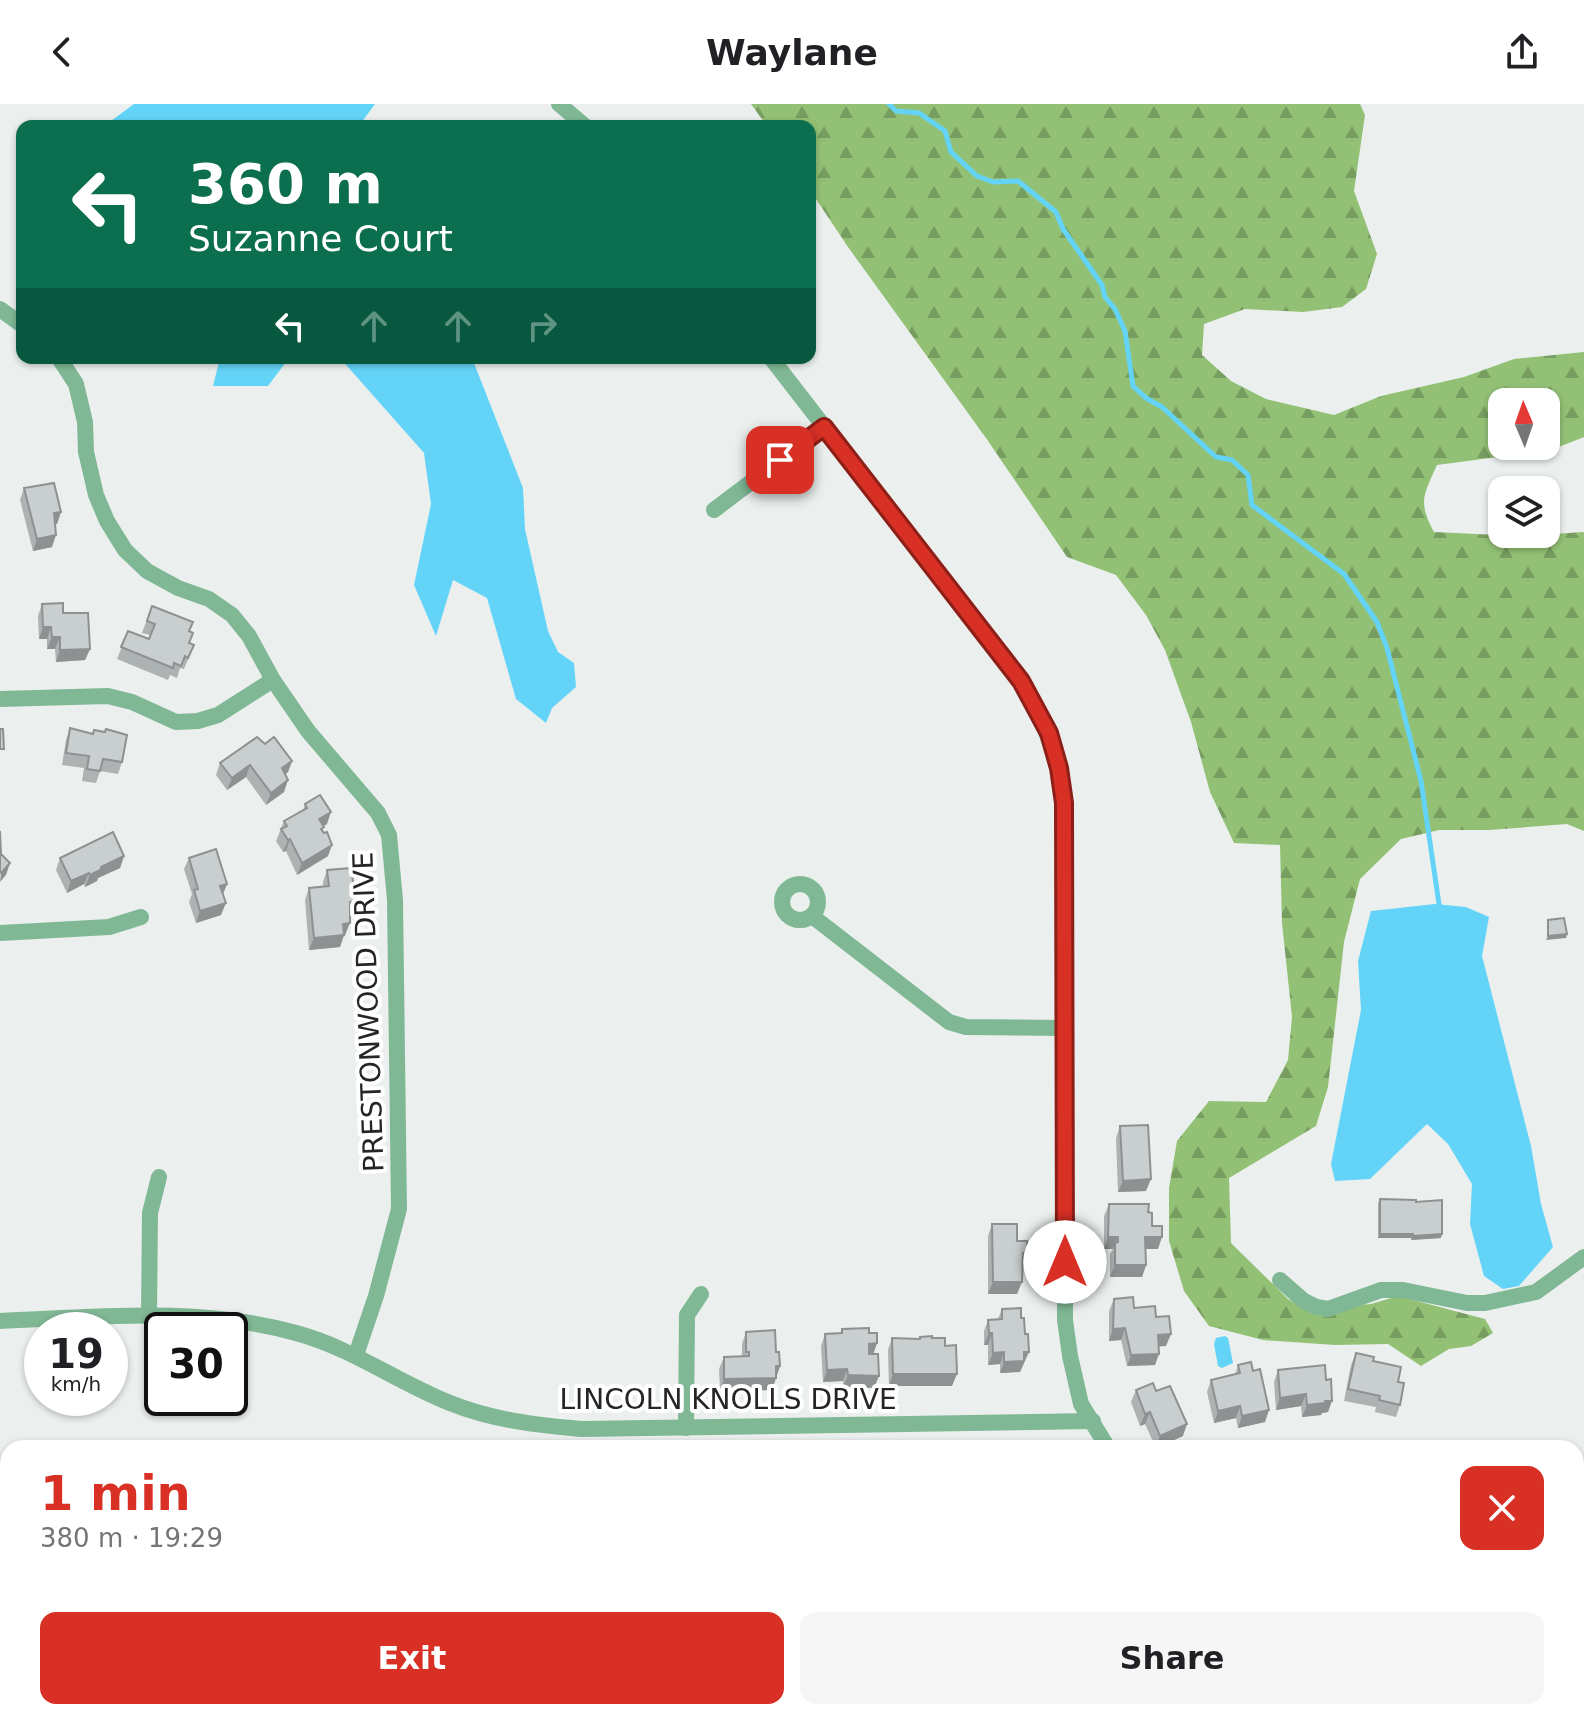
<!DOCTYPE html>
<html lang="en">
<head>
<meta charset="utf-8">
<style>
	:root { --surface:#fff; --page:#f6f6f6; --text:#202124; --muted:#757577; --accent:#d93025 }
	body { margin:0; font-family:"DejaVu Sans",sans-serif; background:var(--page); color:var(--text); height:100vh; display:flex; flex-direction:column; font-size:30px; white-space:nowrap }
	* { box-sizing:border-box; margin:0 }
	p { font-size:26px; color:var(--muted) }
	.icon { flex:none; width:44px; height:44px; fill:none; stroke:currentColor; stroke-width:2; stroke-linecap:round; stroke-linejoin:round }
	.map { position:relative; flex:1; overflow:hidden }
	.panel { position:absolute; left:0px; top:1336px; width:1584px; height:280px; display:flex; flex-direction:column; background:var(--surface); border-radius:24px 24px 0 0; box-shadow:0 2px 6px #0004 }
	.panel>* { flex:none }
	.banner { position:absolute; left:16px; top:16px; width:800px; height:244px; border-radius:16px; box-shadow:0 2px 6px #0004; background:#0b6e4f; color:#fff; overflow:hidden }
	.needle { width:52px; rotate:358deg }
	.tools { position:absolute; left:1488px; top:284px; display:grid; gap:16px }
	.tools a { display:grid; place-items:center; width:72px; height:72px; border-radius:16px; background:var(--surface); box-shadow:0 2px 6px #0004; font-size:40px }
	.speed { position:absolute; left:24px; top:1208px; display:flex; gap:16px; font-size:40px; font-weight:700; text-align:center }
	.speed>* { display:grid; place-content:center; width:104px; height:104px; border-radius:50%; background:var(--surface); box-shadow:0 2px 6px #0004; line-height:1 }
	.speed small { font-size:20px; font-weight:400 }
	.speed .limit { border:4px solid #111; border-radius:12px; background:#fff; color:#111 }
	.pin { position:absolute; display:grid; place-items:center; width:68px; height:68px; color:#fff; margin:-34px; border-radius:16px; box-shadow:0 4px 12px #0006 }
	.me { position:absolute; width:88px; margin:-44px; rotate:0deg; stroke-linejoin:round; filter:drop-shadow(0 0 6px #0008) }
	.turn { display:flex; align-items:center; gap:28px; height:168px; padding:0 40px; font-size:36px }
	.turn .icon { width:104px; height:104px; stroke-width:2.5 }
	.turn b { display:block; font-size:56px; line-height:68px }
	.lanes { display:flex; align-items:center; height:76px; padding:0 40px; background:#0003; justify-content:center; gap:40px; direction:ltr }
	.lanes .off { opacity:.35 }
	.round { display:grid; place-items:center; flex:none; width:84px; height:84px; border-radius:16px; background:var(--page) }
	.summary { display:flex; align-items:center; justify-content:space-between; height:136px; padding:0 40px }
	h1 { font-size:48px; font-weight:700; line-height:60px; color:var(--accent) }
	.action { display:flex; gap:16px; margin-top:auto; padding:16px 40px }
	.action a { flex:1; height:92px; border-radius:16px; background:var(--accent); color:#fff; font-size:32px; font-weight:700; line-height:92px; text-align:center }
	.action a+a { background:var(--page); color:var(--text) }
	header { display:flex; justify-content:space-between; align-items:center; height:104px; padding:0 40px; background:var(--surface); font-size:36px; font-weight:700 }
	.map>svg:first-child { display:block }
	.forest { fill:url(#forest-firs); fill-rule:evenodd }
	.water { fill:#63d4f8 }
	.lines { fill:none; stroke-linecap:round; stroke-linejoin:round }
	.stream { stroke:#63d4f8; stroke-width:5 }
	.service { stroke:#80b895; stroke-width:8 }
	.minor { stroke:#80b895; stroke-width:16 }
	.wall { fill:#adb2b2 }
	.shaded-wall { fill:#8d9191 }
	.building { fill:#c9cfcf; stroke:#8d9191; stroke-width:2 }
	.route-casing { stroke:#8d1f18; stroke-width:20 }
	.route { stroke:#d93025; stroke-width:14 }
	.labels { text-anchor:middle; stroke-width:8; stroke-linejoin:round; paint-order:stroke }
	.street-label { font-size:28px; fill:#242525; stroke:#fff }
</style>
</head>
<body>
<header><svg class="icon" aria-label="back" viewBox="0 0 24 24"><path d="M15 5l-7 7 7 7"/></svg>Waylane<svg class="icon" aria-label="share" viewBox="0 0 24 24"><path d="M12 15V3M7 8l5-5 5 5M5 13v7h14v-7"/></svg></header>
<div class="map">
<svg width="1584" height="1616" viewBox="0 0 1584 1616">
	<defs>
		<pattern id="forest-firs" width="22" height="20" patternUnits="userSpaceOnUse" patternTransform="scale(2)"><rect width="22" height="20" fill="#92c175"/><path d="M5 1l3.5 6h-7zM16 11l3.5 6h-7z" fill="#779d60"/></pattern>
	</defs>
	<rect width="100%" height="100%" fill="#ebf0ee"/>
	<path class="forest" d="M751 0H1360L1365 11 1354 87 1377 150 1366 185 1342 203 1303 208 1245 205 1204 220 1202 251 1231 277 1266 295 1334 311 1381 292 1464 273 1514 255 1584 248V333L1551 346 1437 361C1423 392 1418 398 1434 428L1519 432 1584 428V727L1567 720 1490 726H1439L1401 735 1360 775 1344 838 1328 983 1316 1022 1229 1074 1231 1139 1288 1195 1305 1205 1371 1200 1398 1192 1485 1215 1493 1229 1471 1242 1449 1245 1421 1262 1388 1240 1335 1241 1263 1236 1209 1222 1184 1187 1169 1137V1084L1177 1037 1209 997 1266 998 1288 956 1292 913 1282 819 1280 741 1234 739 1210 688 1191 618 1165 546 1146 511 1116 471 1067 453 986 334 848 143 810 86V22H767ZM1502 298H1546V342H1502Z"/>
	<g class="water">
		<path d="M134 0H375L359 22H104Z"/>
		<path d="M220 254H289L268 282H213Z"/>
		<path d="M340 254H472L523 384 525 425 548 527 558 548 574 559 576 583 552 604 546 619 516 595 487 494 453 476 436 532 414 481 431 400 424 349Z"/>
		<path d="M1435 800 1466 803 1489 813 1482 852 1531 1042 1541 1100 1553 1143 1519 1182 1503 1185 1484 1172 1470 1120 1472 1080 1448 1040 1427 1020 1370 1075 1335 1077 1331 1060 1361 906 1358 857 1371 807Z"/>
		<path d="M1225 1232 1228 1234 1233 1259 1222 1264 1218 1262 1214 1240 1216 1234Z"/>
	</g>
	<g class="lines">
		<path class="stream" d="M889 0 896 7 919 9 945 27 951 48 977 72 993 78 1018 77 1056 108 1063 125 1102 181 1105 193 1115 205 1125 227 1133 282 1146 294 1162 303 1216 353 1232 356 1248 371 1252 401 1344 470 1377 518 1387 544 1421 677 1440 807"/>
		<path class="service" d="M1584 1616V1615"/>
		<g class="minor">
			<path d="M559 0 585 22"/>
			<path d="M0 205 22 221"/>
			<path d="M59 254 76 280 85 318 86 348 96 391 107 417 125 446 147 467 178 484 209 495 232 511 249 532 273 576 308 627 378 709 389 731 395 796 399 1105 376 1192 356 1251"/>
			<path d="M771 254 1021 577C1045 616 1057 654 1064 699L1065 1216 1070 1252 1081 1300 1108 1344"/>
			<path d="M714 406 824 323"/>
			<path d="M0 595 108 592 132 598 176 618 198 617 218 611 273 576"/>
			<circle cx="800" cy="798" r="18"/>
			<path d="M812 812 949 918 966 923 1064 924"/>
			<path d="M0 829 109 823 141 813"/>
			<path d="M1280 1176 1304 1197 1316 1203 1328 1205 1381 1186H1403L1467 1199H1485L1536 1188 1584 1153"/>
			<path d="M149 1211 150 1109 159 1073"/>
			<path d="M0 1217C98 1213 200 1202 296 1229 352 1244 397 1278 450 1299 492 1316 536 1321 581 1325L1093 1317"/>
			<path d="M686 1324 687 1211 701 1190"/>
			<path d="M0 1613 244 1609 610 1608"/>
			<path d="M1129 1616V1608"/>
		</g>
	</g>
	<g class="wall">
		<path d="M24 384 61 408 57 420H55L52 443 33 447 20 396Z"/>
		<path d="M42 500 90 545 85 556 56 558 55 545H47V535H39L38 512Z"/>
		<path d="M152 502 189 527V539L194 541 184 565 180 564 177 574 170 571 168 576 117 555 128 527 149 535 150 531 142 529Z"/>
		<path d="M70 624 92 630 94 626 122 658 118 670 100 667 96 679 82 677 84 664 62 661 66 636Z"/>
		<path d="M265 640 292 657 288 668 286 670 284 688 266 701 246 673 227 686 216 671 220 659Z"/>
		<path d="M305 700 327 720 323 722V727L328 752 297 771 286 747 283 748 276 737 284 717 303 706Z"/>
		<path d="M124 752 120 764 98 774 97 777 85 783 84 780 67 789 56 766 60 754Z"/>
		<path d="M189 754 227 780 223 790 221 811 196 819 189 798 192 790 184 765Z"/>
		<path d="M327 766 356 798 352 810H350L345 831H344L340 843 309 846 305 796 309 784 323 783V778Z"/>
		<path d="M1120 1022 1146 1087 1118 1088 1116 1034Z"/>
		<path d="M1380 1095 1416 1098 1441 1134 1411 1136V1134H1378V1099Z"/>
		<path d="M1109 1100 1148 1108 1158 1145H1146V1161L1142 1173H1110V1150L1113 1145H1104V1112Z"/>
		<path d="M992 1120 1017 1137 1027 1149 1023 1161 1017 1190H988V1132Z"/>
		<path d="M1114 1195 1156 1213 1166 1242H1158L1155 1261 1127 1262 1121 1236 1109 1237V1207Z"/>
		<path d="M1002 1205 1024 1260H1023L1020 1268 1000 1269V1260L988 1261V1241H984V1227L988 1216 998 1215Z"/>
		<path d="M842 1225 869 1229 877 1239 873 1250 874 1284 843 1283V1277L823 1278 821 1242 825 1230 840 1229Z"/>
		<path d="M746 1228 780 1262 772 1286 720 1287 719 1265 724 1253 742 1252V1240Z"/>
		<path d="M920 1233 932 1234 945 1242 952 1282H889L888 1246 892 1234 919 1235Z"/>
		<path d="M1356 1249 1398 1278 1400 1301 1396 1313 1375 1308 1376 1303 1344 1297 1351 1261Z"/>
		<path d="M1238 1261 1265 1318 1238 1324 1236 1314 1214 1319 1207 1288 1211 1276 1235 1271Z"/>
		<path d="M1278 1266 1328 1308 1322 1309 1321 1311 1302 1313 1301 1302 1276 1306 1274 1278Z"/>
		<path d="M1136 1286 1156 1287 1183 1332 1156 1344 1145 1320 1140 1322 1131 1298Z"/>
	</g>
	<g class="shaded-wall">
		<path d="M61 408 57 420 50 421 54 409Z"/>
		<path d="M56 431 52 443 33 447 37 435Z"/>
		<path d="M43 523H51L47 535H39Z"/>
		<path d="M52 533H60L55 545H47Z"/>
		<path d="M90 545 85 556 56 558 60 546Z"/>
		<path d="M292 657 288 668 278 676 282 664Z"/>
		<path d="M250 661 246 673 227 686 232 674Z"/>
		<path d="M288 676 284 688 266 701 271 689Z"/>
		<path d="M331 708 327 720 315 727 319 715Z"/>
		<path d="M290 735 286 747 283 748 288 736Z"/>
		<path d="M332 741 328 752 297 771 302 759Z"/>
		<path d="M124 752 120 764 98 774 97 777 85 783 90 771 101 763Z"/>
		<path d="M10 759 6 771 0 778 1 769Z"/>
		<path d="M89 769 84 780 67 789 71 777Z"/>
		<path d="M227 780 222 792 220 782Z"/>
		<path d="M350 798H356L352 810H345Z"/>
		<path d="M226 799 221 811 196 819 200 807Z"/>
		<path d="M350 819 345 831 339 832 343 820Z"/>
		<path d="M1567 830 1566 834 1546 836 1548 832Z"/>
		<path d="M344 831 340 843 309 846 314 834Z"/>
		<path d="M1151 1075 1146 1087 1118 1088 1123 1077Z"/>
		<path d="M1380 1130H1413L1411 1134H1378Z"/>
		<path d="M1442 1130 1441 1134 1411 1136 1413 1132Z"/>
		<path d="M1108 1133H1118L1113 1145H1104Z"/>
		<path d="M1145 1133H1162L1158 1145H1141Z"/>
		<path d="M1115 1161H1146L1142 1173H1110Z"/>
		<path d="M993 1178H1022L1017 1190H988Z"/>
		<path d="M1125 1224 1121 1236 1109 1237 1113 1225Z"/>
		<path d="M989 1229H992L988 1241H984Z"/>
		<path d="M1171 1230 1166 1242 1153 1243 1158 1231Z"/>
		<path d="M877 1239 873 1251 864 1252 869 1240Z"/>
		<path d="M1004 1248 1000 1260 988 1261 993 1249Z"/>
		<path d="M1024 1248H1029L1020 1268 1000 1269 1004 1258Z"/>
		<path d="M1159 1250 1155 1261 1127 1262 1131 1251Z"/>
		<path d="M776 1262H780L772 1286 720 1287 724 1275Z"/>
		<path d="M847 1265 843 1277 823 1278 827 1266Z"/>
		<path d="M893 1270H957L952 1282H889Z"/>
		<path d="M848 1271 879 1272 874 1284 843 1283Z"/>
		<path d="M1306 1290 1301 1302 1276 1306 1280 1294Z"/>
		<path d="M1325 1297H1332L1328 1308 1322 1309 1321 1311 1302 1313 1307 1301Z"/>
		<path d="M1240 1302 1236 1314 1214 1319 1218 1307Z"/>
		<path d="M1269 1306 1265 1318 1238 1324 1242 1312Z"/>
		<path d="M1150 1308 1145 1320 1140 1322 1145 1310Z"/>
		<path d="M1187 1320 1183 1332 1156 1344 1160 1332Z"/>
	</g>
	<g class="building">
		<path d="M54 379 61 408 54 409 56 431 37 435 24 384Z"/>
		<path d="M63 499V509H88L90 545 60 546V533H52L51 523H43L42 500Z"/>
		<path d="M152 502 193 518 189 527 193 529 189 539 194 541 188 554 185 552 181 562 174 559 173 564 121 543 128 527 149 535 155 520 147 517Z"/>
		<path d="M70 624 93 630 94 626 105 628 106 625 127 631 122 658 103 655 100 667 87 665 89 652 66 649Z"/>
		<path d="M0 625H3L4 645H0Z"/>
		<path d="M257 633 265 640 274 633 292 657 282 664 288 676 271 689 250 661 232 674 220 659Z"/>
		<path d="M320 691 331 708 319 715 324 723 321 725 324 729 327 728 332 741 302 759 290 735 288 736 281 725 287 722 284 717 307 704 305 700Z"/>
		<path d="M0 727 1 750 10 759 1 769 0 768Z"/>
		<path d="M113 728 124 752 101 763 102 765 90 771 89 769 71 777 60 754Z"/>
		<path d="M216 745 227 780 220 782 226 799 200 807 194 786 198 785 189 754Z"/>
		<path d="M351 764 356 798H350V819L343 820 344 831 314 834 309 784 329 782 327 766Z"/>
		<path d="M1564 814 1567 830 1548 832V816Z"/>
		<path d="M1148 1021 1151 1075 1123 1077 1120 1022Z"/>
		<path d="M1380 1095 1416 1096V1098L1442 1096V1130L1413 1132V1130H1380Z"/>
		<path d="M1109 1100H1149L1148 1108 1152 1109V1122H1162V1133H1145L1146 1161H1115V1139L1118 1138V1133H1108Z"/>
		<path d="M992 1120H1017V1137H1027V1149H1023L1022 1178H993Z"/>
		<path d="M1133 1193 1134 1204 1155 1202 1156 1213 1169 1212 1171 1230 1158 1231 1159 1250 1131 1251 1125 1224 1113 1225 1114 1195Z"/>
		<path d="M1021 1204V1214H1024L1025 1230H1028L1029 1248H1024V1257L1004 1258V1248L993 1249 992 1229H989L988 1216 1002 1215V1205Z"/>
		<path d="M869 1224V1229H877V1239L869 1240V1250H878L879 1272 848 1271 847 1265 827 1266 825 1230 842 1229V1225Z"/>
		<path d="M775 1226 776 1248H779L780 1262H776V1274L724 1275V1253L749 1252V1248H746V1228Z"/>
		<path d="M932 1232V1234H945V1242L956 1241 957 1270H893L892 1234 920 1235V1233Z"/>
		<path d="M1356 1249 1374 1253 1373 1257 1401 1263 1398 1278 1404 1279 1400 1301 1379 1296 1380 1292 1348 1285Z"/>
		<path d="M1251 1258 1253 1267 1260 1265 1269 1306 1242 1312 1240 1302 1218 1307 1211 1276 1240 1269 1238 1261Z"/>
		<path d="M1325 1261 1326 1276 1331 1275 1332 1297H1325V1299L1307 1301 1306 1290 1280 1294 1278 1266Z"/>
		<path d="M1153 1279 1156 1287 1170 1282 1187 1320 1160 1332 1150 1308 1145 1310 1136 1286Z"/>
		<path d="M1576 1455 1584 1456V1504L1576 1533Z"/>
	</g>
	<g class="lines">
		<g class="route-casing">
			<path id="route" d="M780 356 824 323 1021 577 1049 629 1059 664 1064 699 1065 1158"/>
		</g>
		<use href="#route" class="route"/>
	</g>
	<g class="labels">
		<g class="street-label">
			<text transform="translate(368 908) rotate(-92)" y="10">PRESTONWOOD DRIVE</text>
			<text x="728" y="1305">LINCOLN KNOLLS DRIVE</text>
		</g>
	</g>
</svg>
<div class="tools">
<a><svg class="needle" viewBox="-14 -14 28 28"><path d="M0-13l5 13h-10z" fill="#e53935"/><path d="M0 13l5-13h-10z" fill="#757577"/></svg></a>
<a><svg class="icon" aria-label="layers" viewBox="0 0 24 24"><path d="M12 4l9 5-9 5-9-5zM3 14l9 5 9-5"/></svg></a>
</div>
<div class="speed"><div>19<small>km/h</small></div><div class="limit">30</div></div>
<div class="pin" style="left:780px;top:356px;background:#d93025"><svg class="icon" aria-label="arrive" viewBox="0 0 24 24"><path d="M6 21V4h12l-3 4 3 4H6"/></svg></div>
<svg class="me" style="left:1065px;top:1158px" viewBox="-20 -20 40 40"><circle r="19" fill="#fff"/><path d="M0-13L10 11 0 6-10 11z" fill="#d93025"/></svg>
<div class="banner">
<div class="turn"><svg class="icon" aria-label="left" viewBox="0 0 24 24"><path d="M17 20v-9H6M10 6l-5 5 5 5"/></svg><div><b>360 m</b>Suzanne Court</div></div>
<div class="lanes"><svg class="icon" aria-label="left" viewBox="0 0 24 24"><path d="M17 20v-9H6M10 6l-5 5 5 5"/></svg><svg class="icon off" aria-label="ahead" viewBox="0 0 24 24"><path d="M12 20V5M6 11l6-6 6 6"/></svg><svg class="icon off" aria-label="ahead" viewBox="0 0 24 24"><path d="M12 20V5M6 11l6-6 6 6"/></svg><svg class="icon off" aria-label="right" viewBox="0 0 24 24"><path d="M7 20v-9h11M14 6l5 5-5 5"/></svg></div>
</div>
<section class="panel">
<div class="summary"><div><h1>1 min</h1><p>380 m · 19:29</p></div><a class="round" style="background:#d93025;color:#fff"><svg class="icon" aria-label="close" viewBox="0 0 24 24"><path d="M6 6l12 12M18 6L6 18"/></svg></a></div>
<div class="action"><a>Exit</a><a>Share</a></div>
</section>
</div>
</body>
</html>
